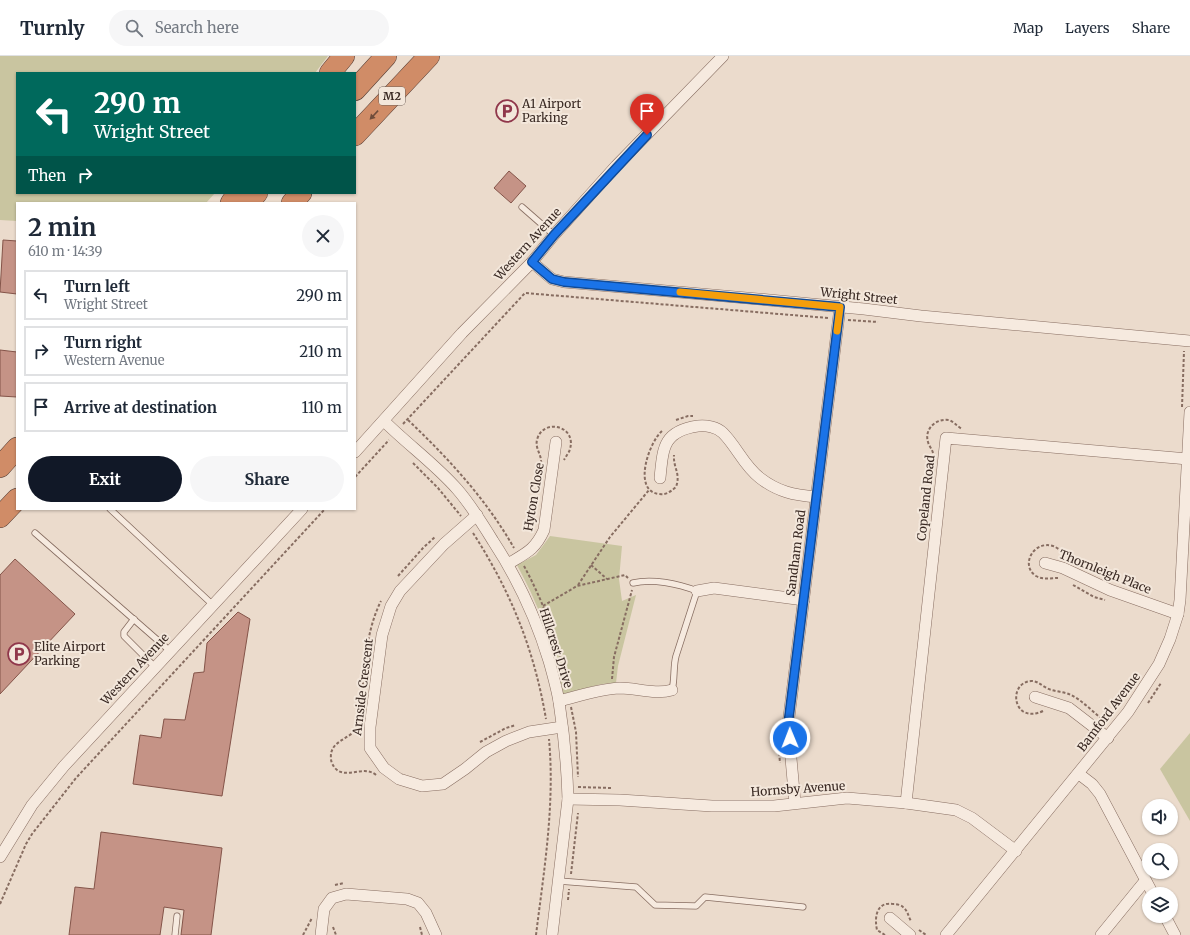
<!DOCTYPE html>
<html lang="en">
<head>
<meta charset="utf-8">
<style>
	:root { --surface:#fff; --page:#f6f6f7; --text:#1f2937; --muted:#747a83; --line:#e0e1e3; --accent:#111827 }
	body { margin:0; font-family:Merriweather,serif; background:var(--page); color:var(--text); height:100vh; display:flex; flex-direction:column; font-size:15px; white-space:nowrap }
	* { box-sizing:border-box; margin:0 }
	p { font-size:13px; color:var(--muted) }
	.icon { flex:none; width:22px; height:22px; fill:none; stroke:currentColor; stroke-width:2; stroke-linecap:round; stroke-linejoin:round }
	.map { position:relative; flex:1; overflow:hidden }
	.side { position:absolute; left:16px; top:146px; width:340px; height:308px; display:flex; flex-direction:column; background:var(--surface); border-radius:0px; box-shadow:0 1px 3px #0004 }
	.side>* { flex:none }
	.top-card { position:absolute; left:16px; top:16px; width:340px; height:122px; border-radius:0px; box-shadow:0 1px 3px #0004; background:#00695c; color:#fff; overflow:hidden }
	.tools { position:absolute; left:1142px; top:743px; display:grid; gap:8px }
	.tools a { display:grid; place-items:center; width:36px; height:36px; border-radius:50%; background:var(--surface); box-shadow:0 1px 3px #0004; font-size:20px }
	.pin { position:absolute; display:grid; place-items:center; width:34px; height:34px; color:#fff; margin:-41px -17px; border-radius:50% 50% 50% 0; rotate:-45deg; box-shadow:0 0 4px #0007 }
	.pin .icon { rotate:45deg }
	.me { position:absolute; width:44px; margin:-22px; rotate:359deg; stroke-linejoin:round; filter:drop-shadow(0 0 3px #0008) }
	.turn { display:flex; align-items:center; gap:14px; height:84px; padding:0 12px; font-size:18px }
	.turn .icon { width:52px; height:52px; stroke-width:2.5 }
	.turn b { display:block; font-size:28px; line-height:34px }
	.then { display:flex; align-items:center; height:38px; padding:0 12px; background:#0003; gap:8px; font-size:15px }
	.round { display:grid; place-items:center; flex:none; width:42px; height:42px; border-radius:21px; background:var(--page) }
	.headline { display:flex; align-items:center; justify-content:space-between; height:68px; padding:0 12px }
	h1 { font-size:24px; font-weight:700; line-height:30px }
	.action { display:flex; gap:8px; margin-top:auto; padding:8px 12px }
	.action a { flex:1; height:46px; border-radius:24px; background:var(--accent); color:#fff; font-size:16px; font-weight:700; line-height:46px; text-align:center }
	.action a+a { background:var(--page); color:var(--text) }
	ul { padding:0; list-style:none }
	li { display:flex; align-items:center; gap:12px; height:50px; margin:0 8px 6px; padding:0 4px; border:2px solid var(--line); border-radius:0px }
	li div { flex:1 }
	li b { display:block; font-size:15px }
	li em { font-style:normal }
	header { display:flex; align-items:center; gap:24px; box-sizing:border-box; height:56px; padding:0 20px; background:var(--surface); border-bottom:1px solid var(--line) }
	header strong { font-size:19px }
	nav { display:flex; gap:22px; margin-inline-start:auto; font-size:14px }
	.search { width:280px; height:36px; background:var(--page); display:flex; align-items:center; gap:10px; box-sizing:border-box; padding:0 14px; border-radius:22px; color:var(--muted); font-size:15px }
	.map>svg:first-child { display:block }
	.green { fill:#c9c5a0 }
	.building { fill:#c59386; stroke:#845449 }
	.lines { fill:none; stroke-linecap:round; stroke-linejoin:round }
	.lane-casing { stroke:#876d61; stroke-width:7 }
	.street-casing { stroke:#876d61; stroke-width:12 }
	.highway-casing { stroke:#553d35; stroke-width:22 }
	.path { stroke:#876d61; stroke-width:2; stroke-dasharray:3 2; stroke-linecap:butt }
	.lane { stroke:#f6eadf; stroke-width:5.5 }
	.street { stroke:#f6eadf; stroke-width:11 }
	.highway { stroke:#d08c67; stroke-width:21 }
	.oneway { fill:#6e4c3b }
	.route-casing { stroke:#114b97; stroke-width:10 }
	.route { stroke:#1a73e8; stroke-width:7 }
	.slow { stroke:#f59e0b; stroke-width:7 }
	.labels { text-anchor:middle; stroke-width:4; stroke-linejoin:round; paint-order:stroke }
	.shield { fill:#f3e7db; stroke:#71625a; stroke-width:1 }
	.shield-label { font-size:11px; font-weight:bold; fill:#392923 }
	.poi-label { font-size:12px; fill:#392923; stroke:#f3e7db; text-anchor:start }
	.street-label { font-size:12px; fill:#392923; stroke:#f3e7db }
</style>
</head>
<body>
<header>
<strong>Turnly</strong>
<div class="search"><svg class="icon" aria-label="search" viewBox="0 0 24 24"><circle cx="10" cy="10" r="6"/><path d="M15 15l6 6"/></svg>Search here</div>
<nav><a>Map</a><a>Layers</a><a>Share</a></nav>
</header>
<div class="map">
<svg width="1190" height="879" viewBox="0 0 1190 879">
	<rect width="100%" height="100%" fill="#ebdbcc"/>
	<g class="green">
		<path d="M0 0H328L315 17H17V137H215L206 147H17V165L0 164Z"/>
		<path d="M550 480 622 490 619 523 622 545 636 539 618 610 616 627 602 628 563 638C557 607 549 575 535 546 530 533 523 521 517 509L536 499Z"/>
		<path d="M1190 677V765L1160 713Z"/>
	</g>
	<g class="building">
		<path d="M509 115 526 130 511 147 494 132Z"/>
		<path d="M3 184 17 185V238L0 236Z"/>
		<path d="M0 294 17 296V341L0 340Z"/>
		<path d="M15 503 75 558 0 638V519Z"/>
		<path d="M238 556 250 563 222 740 133 728 140 679 161 682 164 663 185 664 194 617 204 616 207 587Z"/>
		<path d="M101 776 222 792 211 879H181L184 854 164 851 160 879H69L75 831 94 833Z"/>
	</g>
	<g class="lines">
		<g class="lane-casing">
			<g id="lane">
				<path d="M522 151 554 179"/>
				<path d="M110 453 213 549"/>
				<path d="M35 477 170 595"/>
				<path d="M633 527C652 522 679 528 697 535L676 600C673 611 675 623 672 634"/>
				<path d="M134 563 124 576V580L155 611"/>
				<path d="M559 825 636 831 655 849 696 850 705 841 803 851"/>
				<path d="M175 879 177 860"/>
			</g>
		</g>
		<g class="street-casing">
			<g id="street">
				<path d="M532 206 552 223 564 226 758 243 864 253 921 260 1190 285"/>
				<path d="M384 365C407 388 435 408 457 433 471 449 482 467 493 485 518 523 536 562 549 605 553 619 557 633 559 646 564 678 567 710 568 743L552 879"/>
				<path d="M355 396 462 277 532 206 554 179 616 110 723 0"/>
				<path d="M660 422C663 392 663 375 698 370 706 369 717 371 723 377 737 391 744 410 760 422 778 436 794 439 816 441"/>
				<path d="M477 459 444 488 400 535 391 550 382 579 370 671V692L384 712 399 723 422 730 443 728 465 713 486 696 506 685 529 676 562 671"/>
				<path d="M1045 507 1063 512 1110 534 1178 558"/>
				<path d="M508 508C526 497 535 494 544 474L556 386"/>
				<path d="M697 535 714 532 804 544"/>
				<path d="M1035 641 1069 652 1108 682"/>
				<path d="M559 645C579 640 599 633 620 632 637 632 655 639 672 634"/>
				<path d="M1079 718 1092 728 1100 738 1153 838"/>
				<path d="M568 743 620 744 712 750H774L847 742 906 747 956 754 972 762 1016 795"/>
				<path d="M795 747 788 669 840 251"/>
				<path d="M906 747 946 382 1188 403"/>
				<path d="M0 801 32 749 64 710 302 453"/>
				<path d="M1165 860 1175 879"/>
				<path d="M890 862 910 879"/>
				<path d="M321 879 324 853 332 842 346 838 407 843 418 847 426 857 436 879"/>
				<path d="M946 879 1128 656 1159 608 1170 583 1178 558 1180 544 1190 356"/>
				<path d="M1101 879 1145 825"/>
			</g>
		</g>
		<g class="highway-casing">
			<g id="highway">
				<path d="M330 17 344 0"/>
				<path d="M355 34 386 0"/>
				<path d="M355 79 429 0"/>
				<path d="M231 147 238 137"/>
				<path d="M248 147 257 137"/>
				<path d="M292 147 301 137"/>
				<path d="M0 411 17 392"/>
				<path d="M0 461 17 443"/>
			</g>
		</g>
		<g class="path">
			<path d="M848 264 878 266"/>
			<path d="M1182 351 1184 295"/>
			<path d="M408 364C449 403 486 443 514 492"/>
			<path d="M676 364 688 360H693"/>
			<path d="M403 368 525 237 828 262"/>
			<path d="M662 375C649 386 632 435 659 438 666 439 670 436 676 431 681 417 673 412 674 399"/>
			<path d="M933 397C932 393 929 390 928 386 924 373 936 362 949 364 954 366 957 370 962 373"/>
			<path d="M413 407 438 432 461 460"/>
			<path d="M540 417C541 414 542 409 541 405 541 398 535 392 537 384 542 362 577 369 570 393 569 397 566 400 564 404"/>
			<path d="M355 421 389 384"/>
			<path d="M473 477C511 536 534 593 546 663"/>
			<path d="M591 509 607 523"/>
			<path d="M524 510C544 547 559 588 567 629"/>
			<path d="M398 520 423 492 435 481"/>
			<path d="M1058 522C1051 522 1043 524 1036 520 1020 510 1033 484 1053 490 1059 492 1065 499 1070 503"/>
			<path d="M578 529 610 481 649 434"/>
			<path d="M1073 529 1094 541 1105 544"/>
			<path d="M543 550 577 530 625 519 628 522"/>
			<path d="M612 623 614 601 632 534"/>
			<path d="M1148 647 1161 627"/>
			<path d="M571 651 576 676 578 721"/>
			<path d="M1043 655C1013 669 1007 627 1031 625 1037 625 1040 628 1045 631 1052 636 1063 635 1071 639 1083 645 1093 656 1103 664"/>
			<path d="M777 672 780 707"/>
			<path d="M480 686 506 672 516 669"/>
			<path d="M376 719C363 708 345 725 334 711 333 709 331 706 331 703 329 684 350 684 358 671 365 629 362 583 381 545"/>
			<path d="M578 731 611 732"/>
			<path d="M803 735 844 731"/>
			<path d="M571 818 578 757"/>
			<path d="M335 829 344 827"/>
			<path d="M568 844 569 833"/>
			<path d="M0 848 26 788 32 778 76 722 325 453"/>
			<path d="M333 871 336 879"/>
			<path d="M420 871 422 879"/>
			<path d="M919 874 926 879"/>
			<path d="M303 879 312 862"/>
			<path d="M536 879C544 814 555 749 549 683"/>
			<path d="M885 879 877 874C874 860 877 845 894 848 897 848 901 849 903 851 908 855 908 860 911 865"/>
		</g>
		<use href="#lane" class="lane"/>
		<use href="#street" class="street"/>
		<use href="#highway" class="highway"/>
	</g>
	<defs><path id="oneway-solid" d="M-6-.8H1V-3.2L6.5 0L1 3.2V.8H-6Z"/></defs>
	<use class="oneway" href="#oneway-solid" transform="translate(374 59) rotate(133)"/>
	<g class="lines">
		<g class="route-casing">
			<path id="route" d="M647 79 554 179 532 206 552 223 564 226 840 251 788 669 790 682"/>
		</g>
		<use href="#route" class="route"/>
		<path class="slow" d="M680 236 840 251 837 275"/>
	</g>
	<defs>
		<g id="parking-ring" transform="scale(1.15)"><circle r="9.5" fill="#f3e7db" stroke="#90374b" stroke-width="1.5"/><path d="M-3.5-5.5H1a3.5 3.5 0 0 1 0 7H-1V5.5H-3.5ZM-1-3.4V-.6H.8a1.4 1.4 0 0 0 0-2.8Z" fill="#90374b"/></g>
	</defs>
	<g fill-rule="evenodd">
		<use href="#parking-ring" x="507" y="55"/>
		<use href="#parking-ring" x="19" y="598"/>
	</g>
	<g class="labels">
		<rect class="shield" x="379" y="31" width="26" height="18" rx="3"/>
		<g class="shield-label">
			<text x="392" y="44">M2</text>
		</g>
		<g class="poi-label">
			<text x="522" y="52">A1 Airport<tspan x="522" dy="14">Parking</tspan></text>
			<text x="34" y="595">Elite Airport<tspan x="34" dy="14">Parking</tspan></text>
		</g>
		<g class="street-label">
			<text transform="translate(528 188) rotate(-48)" y="4">Western Avenue</text>
			<text transform="translate(859 240) rotate(6)" y="4">Wright Street</text>
			<text transform="translate(534 441) rotate(-80)" y="4">Hyton Close</text>
			<text transform="translate(926 442) rotate(-84)" y="4">Copeland Road</text>
			<text transform="translate(796 497) rotate(-83)" y="4">Sandham Road</text>
			<text transform="translate(1105 516) rotate(22)" y="4">Thornleigh Place</text>
			<text transform="translate(556 592) rotate(72)" y="4">Hillcrest Drive</text>
			<text transform="translate(135 613) rotate(-47)" y="4">Western Avenue</text>
			<text transform="translate(363 631) rotate(-83)" y="4">Arnside Crescent</text>
			<text transform="translate(1109 656) rotate(-53)" y="4">Bamford Avenue</text>
			<text transform="translate(798 733) rotate(-4)" y="4">Hornsby Avenue</text>
		</g>
	</g>
</svg>
<div class="tools">
<a><svg class="icon" aria-label="sound" viewBox="0 0 24 24"><path d="M4 9h4l5-4v14l-5-4H4zM17 9q2 3 0 6"/></svg></a>
<a><svg class="icon" aria-label="search" viewBox="0 0 24 24"><circle cx="10" cy="10" r="6"/><path d="M15 15l6 6"/></svg></a>
<a><svg class="icon" aria-label="layers" viewBox="0 0 24 24"><path d="M12 4l9 5-9 5-9-5zM3 14l9 5 9-5"/></svg></a>
</div>
<div class="pin" style="left:647px;top:79px;background:#d93025"><svg class="icon" aria-label="arrive" viewBox="0 0 24 24"><path d="M6 21V4h12l-3 4 3 4H6"/></svg></div>
<svg class="me" style="left:790px;top:682px" viewBox="-20 -20 40 40"><circle r="17" fill="#1a73e8" stroke="#fff" stroke-width="3"/><path d="M0-11L8 9 0 5-8 9z" fill="#fff"/></svg>
<div class="top-card">
<div class="turn"><svg class="icon" aria-label="left" viewBox="0 0 24 24"><path d="M17 20v-9H6M10 6l-5 5 5 5"/></svg><div><b>290 m</b>Wright Street</div></div>
<div class="then">Then<svg class="icon" aria-label="right" viewBox="0 0 24 24"><path d="M7 20v-9h11M14 6l5 5-5 5"/></svg></div>
</div>
<section class="side">
<div class="headline"><div><h1>2 min</h1><p>610 m · 14:39</p></div><a class="round"><svg class="icon" aria-label="close" viewBox="0 0 24 24"><path d="M6 6l12 12M18 6L6 18"/></svg></a></div>
<ul>
<li><svg class="icon" aria-label="left" viewBox="0 0 24 24"><path d="M17 20v-9H6M10 6l-5 5 5 5"/></svg><div><b>Turn left</b><p>Wright Street</p></div><em>290 m</em></li>
<li><svg class="icon" aria-label="right" viewBox="0 0 24 24"><path d="M7 20v-9h11M14 6l5 5-5 5"/></svg><div><b>Turn right</b><p>Western Avenue</p></div><em>210 m</em></li>
<li><svg class="icon" aria-label="arrive" viewBox="0 0 24 24"><path d="M6 21V4h12l-3 4 3 4H6"/></svg><div><b>Arrive at destination</b></div><em>110 m</em></li>
</ul>
<div class="action"><a>Exit</a><a>Share</a></div>
</section>
</div>
</body>
</html>
